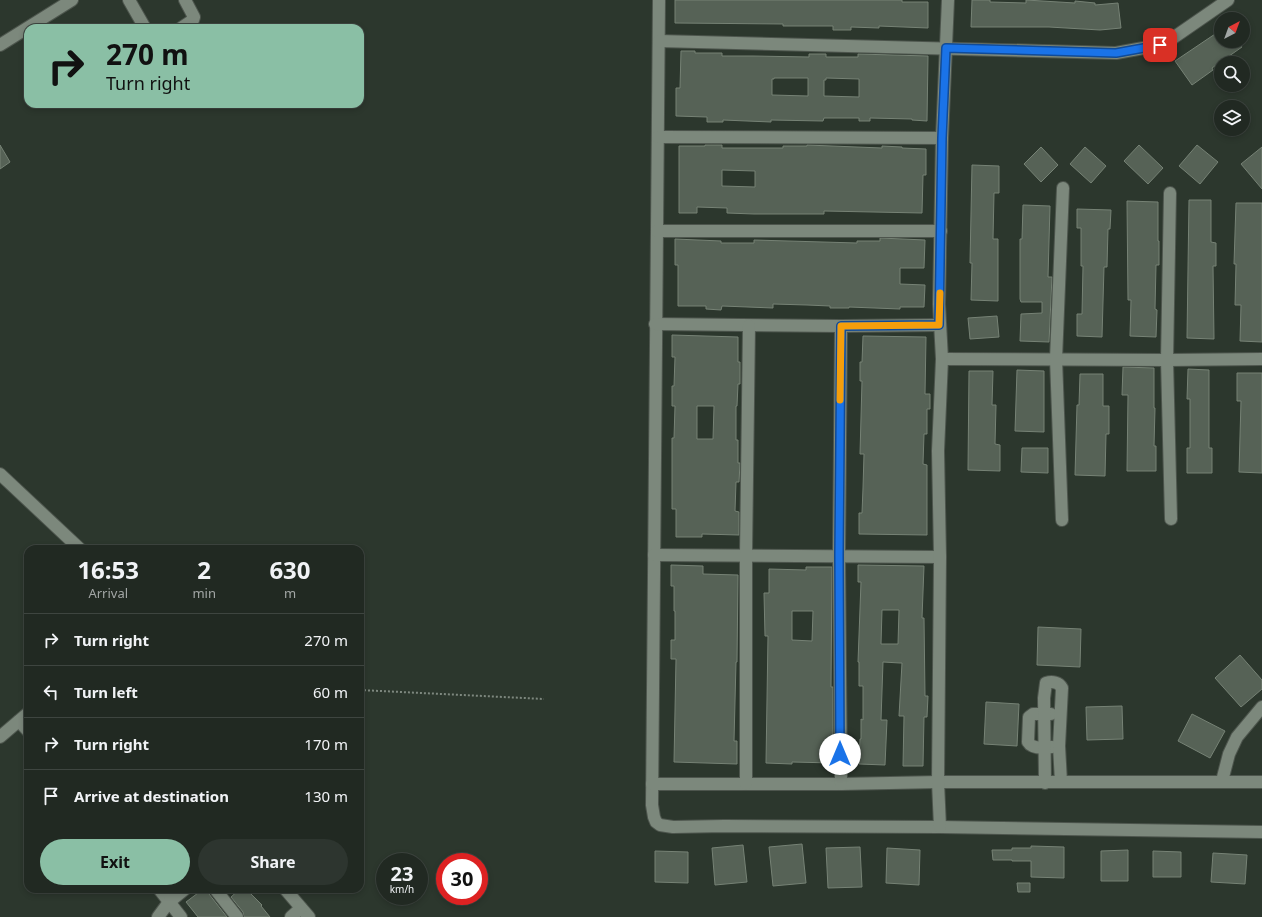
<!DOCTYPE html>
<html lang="en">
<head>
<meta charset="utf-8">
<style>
	:root { --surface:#212922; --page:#2d352f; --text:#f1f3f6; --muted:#a2a6a5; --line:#3e4540; --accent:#8abfa5 }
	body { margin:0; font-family:"Noto Sans",sans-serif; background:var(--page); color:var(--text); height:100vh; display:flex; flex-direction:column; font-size:15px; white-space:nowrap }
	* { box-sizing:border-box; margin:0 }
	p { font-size:13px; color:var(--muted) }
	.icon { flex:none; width:22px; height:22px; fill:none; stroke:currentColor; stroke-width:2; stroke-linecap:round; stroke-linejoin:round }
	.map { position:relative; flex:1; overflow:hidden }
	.drawer { position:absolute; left:24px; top:545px; width:340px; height:348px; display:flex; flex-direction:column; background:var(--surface); border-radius:12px; box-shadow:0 2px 6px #0003,0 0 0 1px var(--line) }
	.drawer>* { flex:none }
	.banner { position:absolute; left:24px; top:24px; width:340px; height:84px; border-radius:12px; box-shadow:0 2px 6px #0003,0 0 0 1px var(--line); background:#8abfa5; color:#111; overflow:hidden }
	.needle { width:26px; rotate:41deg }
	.tools { position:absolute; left:1214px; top:12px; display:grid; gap:8px }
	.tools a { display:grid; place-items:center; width:36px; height:36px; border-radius:50%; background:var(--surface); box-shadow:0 2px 6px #0003,0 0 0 1px var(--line); font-size:20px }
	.speed { position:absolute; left:376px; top:853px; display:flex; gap:8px; font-size:20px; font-weight:700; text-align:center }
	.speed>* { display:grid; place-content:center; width:52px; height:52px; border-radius:50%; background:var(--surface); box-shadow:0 2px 6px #0003,0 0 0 1px var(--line); line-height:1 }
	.speed small { font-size:10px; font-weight:400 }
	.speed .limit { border:6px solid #d22; background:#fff; color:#111 }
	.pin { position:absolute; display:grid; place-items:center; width:34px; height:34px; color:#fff; margin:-17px; border-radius:8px; box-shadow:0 2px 6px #0006 }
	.me { position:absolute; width:44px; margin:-22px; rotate:0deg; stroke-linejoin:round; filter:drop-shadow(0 0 3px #0008) }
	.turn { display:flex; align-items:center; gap:14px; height:84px; padding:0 16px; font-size:18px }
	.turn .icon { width:52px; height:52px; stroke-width:2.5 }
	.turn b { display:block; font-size:28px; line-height:34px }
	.eta { display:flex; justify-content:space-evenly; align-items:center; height:68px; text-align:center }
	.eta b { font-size:24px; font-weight:700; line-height:28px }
	.primary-button { display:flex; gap:8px; margin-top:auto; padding:8px 16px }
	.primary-button a { flex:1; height:46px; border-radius:24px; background:var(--accent); color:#111; font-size:16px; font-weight:700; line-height:46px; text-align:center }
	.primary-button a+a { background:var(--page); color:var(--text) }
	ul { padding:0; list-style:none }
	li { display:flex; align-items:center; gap:12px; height:52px; padding:0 16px; border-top:1px solid var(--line) }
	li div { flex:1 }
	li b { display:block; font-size:15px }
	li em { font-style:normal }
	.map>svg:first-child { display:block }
	.building { fill:#566256; stroke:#768275; fill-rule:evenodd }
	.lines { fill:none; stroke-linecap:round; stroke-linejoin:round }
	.minor-casing { stroke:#4d554d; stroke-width:14 }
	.path { stroke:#7e887f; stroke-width:2; stroke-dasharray:2 2; stroke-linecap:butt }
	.minor { stroke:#7c887c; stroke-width:12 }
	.route-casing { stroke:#114b97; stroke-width:10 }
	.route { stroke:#1a73e8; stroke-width:7 }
	.slow { stroke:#f59e0b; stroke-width:7 }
</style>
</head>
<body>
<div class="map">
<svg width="1262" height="917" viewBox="0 0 1262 917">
	<rect width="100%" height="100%" fill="#2c372d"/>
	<g class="building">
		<path d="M675 0H902V2H928V28L879 26V28L851 27V30H833V26H783V24L675 23Z"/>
		<path d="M972 0H990V2L1026 3V0L1075 3V1L1095 3V5L1118 3 1121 28 1100 30 1049 27H971Z"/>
		<path d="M1221 30V41H1237L1242 47 1212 68 1213 70 1192 85 1175 61Z"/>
		<path d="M681 51H695V53H722V56H753L809 57V54H826V57H858V54L928 56 927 121 912 120V119L870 118V121H859V118H824L823 121 771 120V122L723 120V122H707V117L676 116V88H680ZM774 78H808V96L772 95V79H774ZM826 78 859 79V97L824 96V80H826Z"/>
		<path d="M0 145 10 162 0 169Z"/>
		<path d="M705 145H722V148H783V146H807V145L882 148V146L902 147V148L926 149V175H923L922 213 824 211V214H754L727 213V208L697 207V213H679V146H705ZM722 170 755 171V187L722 186Z"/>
		<path d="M1139 145 1163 168 1148 184 1124 161Z"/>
		<path d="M1197 145 1218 162 1200 184 1179 166Z"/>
		<path d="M1041 147 1058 165 1041 182 1024 164Z"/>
		<path d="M1085 147 1106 166 1091 183 1070 164Z"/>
		<path d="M1262 147V189L1241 164Z"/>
		<path d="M972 165 999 166V193H994L993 239H998V301L971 300 972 263H970Z"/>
		<path d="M1189 200H1211V242L1216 243V266H1213L1214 339 1187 338Z"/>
		<path d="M1127 201 1158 202V241H1159V265H1156L1155 309 1157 310 1156 337 1130 336 1131 300H1128Z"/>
		<path d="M1236 203H1262V342L1240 341 1241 305H1235L1236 264H1234Z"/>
		<path d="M1023 205 1050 206 1048 277H1052L1049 342 1020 341 1021 314 1042 313V302H1021L1020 299V239H1022Z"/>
		<path d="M1077 209 1111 210 1110 229H1108L1107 267H1104L1102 337 1077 336V314H1082L1083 266H1081V228H1077Z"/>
		<path d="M880 238 925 240 924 268H900V284L925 285 924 307H900V309L849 307V308H830V306L807 305 773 304V308L722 306 721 310 706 309V306H678V265H675V239L721 241V243H754V240L857 243V241H880Z"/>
		<path d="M997 316 999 337 970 339 968 318Z"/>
		<path d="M672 335 738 337V362H740V384H738L737 406H736V440H738V463H740L739 482H736L735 511 739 512V535L702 534V537H676V509H672V438H674L675 406H672V386H674L675 357H672ZM697 406H714L713 439H697Z"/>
		<path d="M863 336 926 337 925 394H930V409H927V434H924L923 464 927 465V535L859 534V513H862L863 488 864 454H860L862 381H860V362H862Z"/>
		<path d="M1123 367 1154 368V408H1155L1154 446H1156V471H1127L1128 395H1122Z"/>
		<path d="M1188 369 1209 370V448H1212V473H1187V448H1190V399H1187Z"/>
		<path d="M1017 370 1044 371V432L1015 431Z"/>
		<path d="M969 371H993L992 405H996L995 444 1000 445V471L968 470Z"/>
		<path d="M1237 373H1262V473L1239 472 1241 401H1237Z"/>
		<path d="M1080 374H1103V406H1109V434H1106L1105 476 1075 475 1077 405H1079Z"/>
		<path d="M1022 448H1048V473L1021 472Z"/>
		<path d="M671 565 703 566V574L738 575 737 662H736L734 741H737V764L674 762 676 659H671V640H675V611H674V586H671Z"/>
		<path d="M858 565 924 566 922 618H924L925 696H928L927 717H924L923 766H903L904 716H899L902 663H900L883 662 881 720H887L885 765 859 764 860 739H861V719L863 720V686H859V662H858L861 582H858ZM882 610H899L898 644H881Z"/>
		<path d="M806 567H832L831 687H833V763L792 762V764L766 763 768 636H765L764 593H769V569L806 570ZM792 611H813L812 641 792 640Z"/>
		<path d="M1038 627 1081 629 1080 667 1037 665Z"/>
		<path d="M1240 655 1262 680V689L1241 707 1215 678Z"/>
		<path d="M986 702 1019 704 1017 746 984 744Z"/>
		<path d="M1122 706 1123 739 1087 740 1086 707Z"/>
		<path d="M1192 714 1225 731 1210 758 1178 741Z"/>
		<path d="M802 844 806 883 773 886 769 847Z"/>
		<path d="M743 845 747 882 715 885 712 848Z"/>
		<path d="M1031 846 1064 847V878L1031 877V861H1012V860H993L992 850H1012V848H1031Z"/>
		<path d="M860 847 862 887 828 888 826 848Z"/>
		<path d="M887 848 920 850 919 885 886 883Z"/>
		<path d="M1128 850V881H1101V851Z"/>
		<path d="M655 851 688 852V883L655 882Z"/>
		<path d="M1153 851 1181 852V877H1153Z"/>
		<path d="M1213 853 1247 855 1245 884 1211 882Z"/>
		<path d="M1017 883H1030V892H1018Z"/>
		<path d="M195 889H208L209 894 227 917H198L186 902 198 893Z"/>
		<path d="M240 889H257L251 894 262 905 261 906 270 917H244L243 912 231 897Z"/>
	</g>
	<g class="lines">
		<g class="minor-casing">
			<g id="minor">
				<path d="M129 0 145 28"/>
				<path d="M659 0 652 805 654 817 656 822 660 825 673 827 724 826 940 827 1262 832"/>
				<path d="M181 28 193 20 194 17 185 0"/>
				<path d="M659 41 1116 53 1160 45 1173 38 1228 0"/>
				<path d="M0 45 72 0"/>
				<path d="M658 137 942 138"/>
				<path d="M1170 193 1167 360 1171 519"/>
				<path d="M657 231H941"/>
				<path d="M655 324 841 326 939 325"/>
				<path d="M942 359 1167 360 1262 359"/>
				<path d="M0 474 80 549"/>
				<path d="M1062 520 1056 359 1063 188"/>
				<path d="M654 555 940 557"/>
				<path d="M1051 714H1033L1029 717 1028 742C1032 749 1045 748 1052 747"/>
				<path d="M19 721 28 731"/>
				<path d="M0 737 28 713"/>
				<path d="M1222 781 1229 754 1237 737 1262 707"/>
				<path d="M1045 783 1044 698 1046 683C1052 681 1059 682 1062 688L1059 746 1061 782"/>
				<path d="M652 784H841L938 782H1262"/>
				<path d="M746 784V554L749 326"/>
				<path d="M841 784 839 555 841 326"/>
				<path d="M940 827 938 782 940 557 938 451 942 359 939 304 942 138 948 0"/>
				<path d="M159 889 181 917"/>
				<path d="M215 889 237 917"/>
				<path d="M285 889 309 917"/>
				<path d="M158 917 169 902 185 889"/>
				<path d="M291 917 301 908"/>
			</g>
		</g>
		<path class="path" d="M360 690 544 699"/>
		<use href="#minor" class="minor"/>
	</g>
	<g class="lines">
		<g class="route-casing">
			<path id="route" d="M840 754 839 555 841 326 939 325 942 138 946 48 1116 53 1160 45"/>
		</g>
		<use href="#route" class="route"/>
		<path class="slow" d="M840 400 841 326 939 325 940 293"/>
	</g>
</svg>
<div class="tools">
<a><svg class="needle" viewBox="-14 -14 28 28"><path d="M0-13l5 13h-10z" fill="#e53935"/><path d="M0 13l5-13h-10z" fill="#a2a6a5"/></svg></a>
<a><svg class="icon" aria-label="search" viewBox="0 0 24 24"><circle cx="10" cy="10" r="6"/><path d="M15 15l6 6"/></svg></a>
<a><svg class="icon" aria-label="layers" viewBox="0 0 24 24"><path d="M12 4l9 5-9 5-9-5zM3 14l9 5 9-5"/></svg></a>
</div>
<div class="speed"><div>23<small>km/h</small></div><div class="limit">30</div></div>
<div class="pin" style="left:1160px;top:45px;background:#d93025"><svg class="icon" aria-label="arrive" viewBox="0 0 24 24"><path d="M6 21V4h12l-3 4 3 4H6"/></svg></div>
<svg class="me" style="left:840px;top:754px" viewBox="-20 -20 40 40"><circle r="19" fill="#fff"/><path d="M0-13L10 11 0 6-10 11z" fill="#1a73e8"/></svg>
<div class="banner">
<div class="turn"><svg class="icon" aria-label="right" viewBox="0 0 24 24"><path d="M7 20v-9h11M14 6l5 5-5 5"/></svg><div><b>270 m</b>Turn right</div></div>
</div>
<section class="drawer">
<div class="eta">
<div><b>16:53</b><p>Arrival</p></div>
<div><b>2</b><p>min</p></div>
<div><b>630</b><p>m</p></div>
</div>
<ul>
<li><svg class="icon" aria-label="right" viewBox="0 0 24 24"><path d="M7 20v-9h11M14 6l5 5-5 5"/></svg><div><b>Turn right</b></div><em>270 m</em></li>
<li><svg class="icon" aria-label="left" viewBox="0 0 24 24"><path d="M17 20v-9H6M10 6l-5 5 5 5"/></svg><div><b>Turn left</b></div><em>60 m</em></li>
<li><svg class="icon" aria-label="right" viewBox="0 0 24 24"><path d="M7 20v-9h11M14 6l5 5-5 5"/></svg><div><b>Turn right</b></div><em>170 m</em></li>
<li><svg class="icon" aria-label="arrive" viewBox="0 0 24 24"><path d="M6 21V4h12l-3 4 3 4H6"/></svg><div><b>Arrive at destination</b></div><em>130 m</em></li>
</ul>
<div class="primary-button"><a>Exit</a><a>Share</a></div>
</section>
</div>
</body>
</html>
